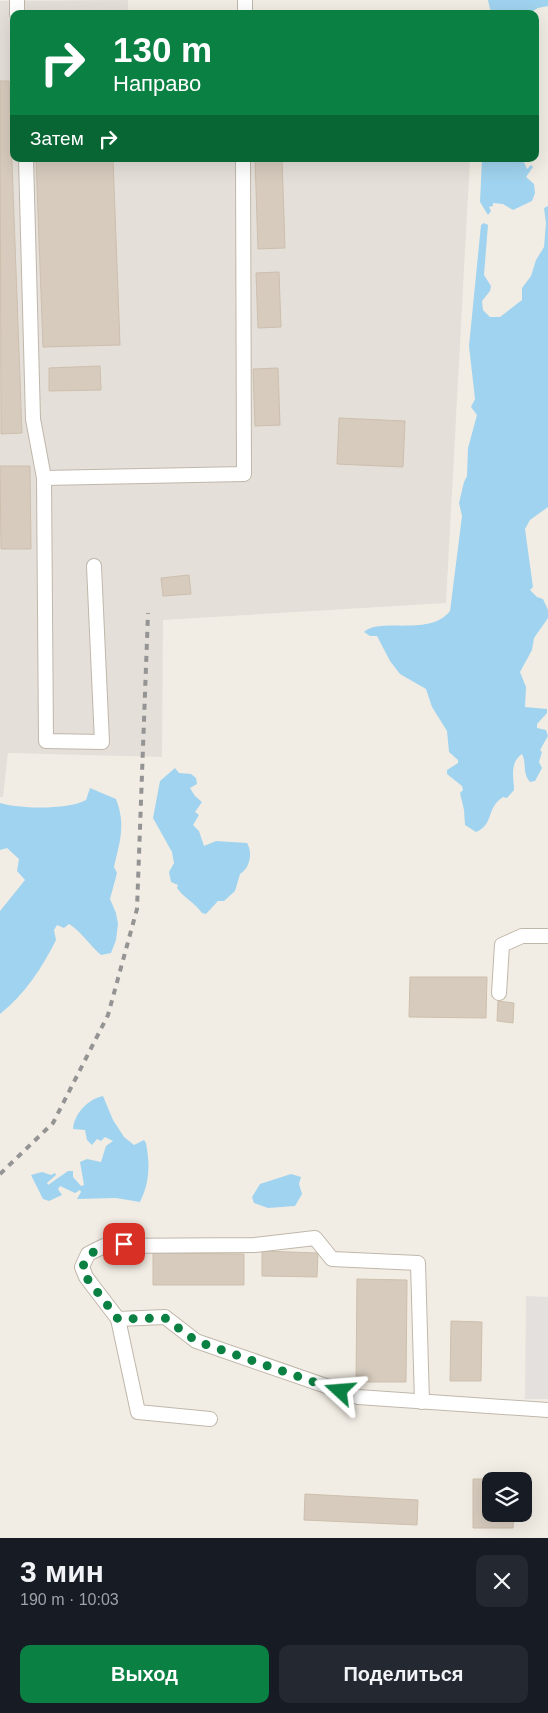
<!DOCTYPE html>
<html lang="ru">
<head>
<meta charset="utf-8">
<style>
	:root { --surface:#171b24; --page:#242831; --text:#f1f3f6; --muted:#9ea1a6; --accent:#0b8043 }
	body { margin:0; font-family:Arial,sans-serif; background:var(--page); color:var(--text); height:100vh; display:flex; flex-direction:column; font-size:19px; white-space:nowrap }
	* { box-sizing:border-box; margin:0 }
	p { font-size:16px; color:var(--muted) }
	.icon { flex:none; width:28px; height:28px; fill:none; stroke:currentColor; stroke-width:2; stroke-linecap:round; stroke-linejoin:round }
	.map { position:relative; height:1538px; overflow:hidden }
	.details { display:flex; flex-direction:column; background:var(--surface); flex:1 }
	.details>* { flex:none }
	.hud { position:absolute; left:10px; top:10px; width:529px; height:152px; border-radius:10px; box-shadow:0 5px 20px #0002; background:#0b8043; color:#fff; overflow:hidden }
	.fabs { position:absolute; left:482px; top:1472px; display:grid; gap:10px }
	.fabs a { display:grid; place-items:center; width:50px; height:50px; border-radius:10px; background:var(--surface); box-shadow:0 5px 20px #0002; font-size:25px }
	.pin { position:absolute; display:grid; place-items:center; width:42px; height:42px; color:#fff; margin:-21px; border-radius:10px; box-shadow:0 2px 8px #0006 }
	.me { position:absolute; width:55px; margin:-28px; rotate:289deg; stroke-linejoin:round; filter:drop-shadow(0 0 4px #0008) }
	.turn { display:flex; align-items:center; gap:18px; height:105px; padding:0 20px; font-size:22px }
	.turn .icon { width:65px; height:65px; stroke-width:2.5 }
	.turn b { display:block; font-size:35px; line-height:42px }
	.then { display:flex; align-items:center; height:48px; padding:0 20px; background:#0003; gap:10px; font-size:19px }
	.round { display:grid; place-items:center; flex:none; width:52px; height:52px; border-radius:10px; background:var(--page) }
	.headline { display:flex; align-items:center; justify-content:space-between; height:85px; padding:0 20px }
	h1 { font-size:30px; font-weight:800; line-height:38px }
	.action { display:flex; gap:10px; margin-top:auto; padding:10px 20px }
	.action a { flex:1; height:58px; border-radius:10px; background:var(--accent); color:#fff; font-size:20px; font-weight:800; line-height:58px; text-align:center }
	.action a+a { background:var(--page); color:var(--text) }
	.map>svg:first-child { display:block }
	.industrial { fill:#e4dfd9 }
	.parking { fill:#e3e0dd }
	.water { fill:#a0d3ef }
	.building { fill:#d6cbbd; stroke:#cebfad }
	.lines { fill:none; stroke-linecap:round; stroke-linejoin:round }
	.minor-casing { stroke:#c0b7aa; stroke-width:16 }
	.minor { stroke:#fff; stroke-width:14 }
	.rail { stroke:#949494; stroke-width:4; stroke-dasharray:6 6; stroke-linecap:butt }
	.route { stroke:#0b8043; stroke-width:9; stroke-dasharray:0 16.2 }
</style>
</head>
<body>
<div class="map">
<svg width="548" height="1538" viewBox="0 0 548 1538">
	<rect width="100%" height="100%" fill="#f2ede4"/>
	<path class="industrial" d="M128 0V12L397 14H14V159H470L446 603 163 620 162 757 8 753 3 797H0V1Z"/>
	<path class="parking" d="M526 1296 548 1297V1399H525Z"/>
	<g class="water">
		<path d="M488 0H548V6L538 8 528 14H495L490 9Z"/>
		<path d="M482 159H521L519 161 523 160 527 169 531 165 533 167 526 177 534 184 535 193 532 201 513 210 503 204 493 203V206L489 207 491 211 488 215 480 202Z"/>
		<path d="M548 206V507L530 520 525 529 533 587 530 590 537 597 543 599 548 610V618L534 638 532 650 520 672 526 687 525 707 547 709V713L537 724V728L546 730 548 736 540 750 542 752 539 762 542 768 535 781 530 782C522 773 527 764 522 754 509 763 514 778 514 790L507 798 503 797C485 809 495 824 476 832L465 825 464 810 460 793 463 790 462 786 447 774V770L458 763V760L449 752 447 731 432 707 426 689 400 674 390 661 377 636H370L364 632C379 617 430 637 450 611L462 516 459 503 464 482 467 476 468 448 477 415 471 407 475 399 469 346 481 225 484 223 488 225 484 275 491 286 490 291 482 301 483 310 490 317H500L522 300V288L531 276 536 260 544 247 546 223 544 208Z"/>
		<path d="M175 768 179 773 191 774 196 778 197 784 190 788 195 796 202 802 195 812 199 815 193 825 199 831 204 846 216 841 247 843C253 853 250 868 240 874L235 891 224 901H218L206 914 202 913C195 903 184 898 177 888L178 885 171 882 169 872 174 863 172 852 153 818 160 781Z"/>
		<path d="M90 788 116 799C126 825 120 841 114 867L117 873 110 899 116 913 118 924 116 940 111 953 101 955C90 946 81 931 69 924L64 928 57 925 54 930 56 940C42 968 25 994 0 1014V911L25 880 17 871 19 859 7 848 0 850V803C20 809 68 810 86 800Z"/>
		<path d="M103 1096 113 1120 124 1137 134 1145 144 1140 146 1143C150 1164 150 1182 140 1202L116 1198 77 1199 81 1192 80 1190 75 1193 60 1186 58 1189 62 1195 49 1201 43 1199 31 1175 42 1172 51 1175 55 1173 56 1175 47 1183 48 1185 68 1171H73V1177L81 1186 84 1185 80 1162 87 1159 101 1162 106 1146 113 1141 105 1137 101 1141 97 1139 92 1145 87 1140 85 1130 73 1129C74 1114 88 1099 103 1096Z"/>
		<path d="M291 1174 301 1177 299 1184 302 1194 295 1206 268 1208 254 1203 252 1197 260 1184Z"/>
	</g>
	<g class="building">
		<path d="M0 81H9L22 433 1 434Z"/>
		<path d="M36 159H113L120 345 43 347Z"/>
		<path d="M255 159H282L285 248 258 249Z"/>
		<path d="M279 272 281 327 258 328 256 273Z"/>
		<path d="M100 366 101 390 49 391V368Z"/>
		<path d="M278 368 280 425 255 426 253 369Z"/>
		<path d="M339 418 405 421 403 467 337 464Z"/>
		<path d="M0 466H30L31 549H1Z"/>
		<path d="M189 575 191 594 163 596 161 578Z"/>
		<path d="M410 977H487L486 1018 409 1017Z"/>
		<path d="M498 1001 514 1003 513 1023 497 1021Z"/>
		<path d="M262 1251 318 1253 317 1277 262 1276Z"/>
		<path d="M153 1253 244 1254V1285H153Z"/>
		<path d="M357 1279 407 1280 406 1382H356Z"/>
		<path d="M451 1321 482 1322 481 1381H450Z"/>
		<path d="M473 1479H514V1481H491V1514H514L513 1528H473Z"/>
		<path d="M305 1494 418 1500 417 1525 304 1520Z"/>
	</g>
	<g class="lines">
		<g class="minor-casing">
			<g id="minor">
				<path d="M245 0V14"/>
				<path d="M17 14V0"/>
				<path d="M26 159 33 419 44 478"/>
				<path d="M94 566 102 742 46 741 44 478 244 474 243 159"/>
				<path d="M499 993 502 945 522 936H548"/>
				<path d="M118 1319 86 1277 82 1267 88 1254 104 1246 255 1245 315 1238 332 1259 418 1263 422 1402"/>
				<path d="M210 1419 138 1412 118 1319 165 1317 196 1341 358 1397 548 1410"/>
			</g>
		</g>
		<use href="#minor" class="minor"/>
		<path class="rail" d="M0 1174 53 1123 108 1015 137 909 148 613"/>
	</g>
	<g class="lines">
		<path class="route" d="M124 1244C102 1246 92 1247 82 1268L86 1277 118 1319 165 1318 196 1341 340 1391"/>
	</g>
</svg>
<div class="fabs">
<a><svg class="icon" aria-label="layers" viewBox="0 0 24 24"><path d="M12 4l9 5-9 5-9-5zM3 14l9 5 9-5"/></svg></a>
</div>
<div class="pin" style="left:124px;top:1244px;background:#d93025"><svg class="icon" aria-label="arrive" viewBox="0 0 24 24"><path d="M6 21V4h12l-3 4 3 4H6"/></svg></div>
<svg class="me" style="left:340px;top:1391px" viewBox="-20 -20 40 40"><path d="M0-17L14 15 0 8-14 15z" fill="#0b8043" stroke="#fff" stroke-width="4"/></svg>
<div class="hud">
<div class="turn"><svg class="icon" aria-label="right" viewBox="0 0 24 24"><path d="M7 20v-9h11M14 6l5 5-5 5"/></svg><div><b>130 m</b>Направо</div></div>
<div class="then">Затем<svg class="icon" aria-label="right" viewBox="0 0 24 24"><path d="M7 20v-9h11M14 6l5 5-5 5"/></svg></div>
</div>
</div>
<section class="details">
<div class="headline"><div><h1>3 мин</h1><p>190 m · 10:03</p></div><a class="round"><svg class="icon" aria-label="close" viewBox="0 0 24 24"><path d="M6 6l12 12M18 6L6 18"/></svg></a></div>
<div class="action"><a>Выход</a><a>Поделиться</a></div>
</section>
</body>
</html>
